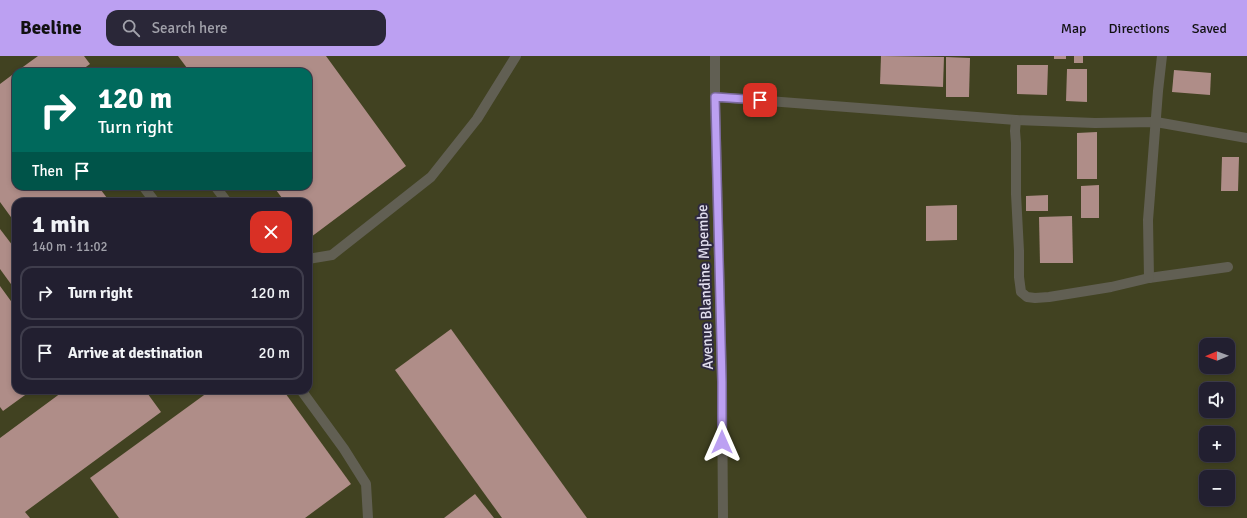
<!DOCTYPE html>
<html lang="en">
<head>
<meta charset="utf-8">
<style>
	:root { --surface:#221f30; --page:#2a2738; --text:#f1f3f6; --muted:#a2a2ab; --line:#3f3d4c; --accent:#bca0f2 }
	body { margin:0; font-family:Signika,sans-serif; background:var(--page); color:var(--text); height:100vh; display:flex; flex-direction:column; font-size:15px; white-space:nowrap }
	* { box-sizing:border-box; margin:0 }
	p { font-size:13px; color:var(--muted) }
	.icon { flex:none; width:22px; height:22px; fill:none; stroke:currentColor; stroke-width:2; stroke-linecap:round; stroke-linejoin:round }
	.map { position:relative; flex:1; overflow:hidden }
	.drawer { position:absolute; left:12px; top:142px; width:300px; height:196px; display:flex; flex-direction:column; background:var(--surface); border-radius:12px; box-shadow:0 2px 6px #0003,0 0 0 1px var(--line) }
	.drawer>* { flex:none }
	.guide { position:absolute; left:12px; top:12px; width:300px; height:122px; border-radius:12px; box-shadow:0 2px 6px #0003,0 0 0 1px var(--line); background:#00695c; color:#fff; overflow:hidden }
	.needle { width:26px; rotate:269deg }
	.fabs { position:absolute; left:1199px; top:282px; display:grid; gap:8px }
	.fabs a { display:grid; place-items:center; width:36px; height:36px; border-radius:8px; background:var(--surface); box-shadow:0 2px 6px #0003,0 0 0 1px var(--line); font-size:20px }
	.pin { position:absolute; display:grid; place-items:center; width:34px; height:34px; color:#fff; margin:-17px; border-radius:8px; box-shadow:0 2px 6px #0006 }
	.me { position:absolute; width:44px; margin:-22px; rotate:0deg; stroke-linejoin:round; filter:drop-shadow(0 0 3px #0008) }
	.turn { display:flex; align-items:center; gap:14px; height:84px; padding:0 20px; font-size:18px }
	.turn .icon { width:52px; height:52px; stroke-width:2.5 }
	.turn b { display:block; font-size:28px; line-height:34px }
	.then { display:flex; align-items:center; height:38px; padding:0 20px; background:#0003; gap:8px; font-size:15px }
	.round { display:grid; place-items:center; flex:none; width:42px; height:42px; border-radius:12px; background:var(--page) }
	.headline { display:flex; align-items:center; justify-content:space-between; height:68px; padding:0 20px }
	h1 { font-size:24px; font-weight:700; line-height:30px }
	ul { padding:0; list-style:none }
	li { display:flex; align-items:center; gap:12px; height:54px; margin:0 8px 6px; padding:0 12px; border:2px solid var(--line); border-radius:12px }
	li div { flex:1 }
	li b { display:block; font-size:15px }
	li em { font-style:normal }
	header { display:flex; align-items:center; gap:24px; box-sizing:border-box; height:56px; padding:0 20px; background:var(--accent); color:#111 }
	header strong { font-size:19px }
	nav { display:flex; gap:22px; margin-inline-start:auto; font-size:14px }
	.search { width:280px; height:36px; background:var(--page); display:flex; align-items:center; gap:10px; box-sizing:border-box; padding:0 14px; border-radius:12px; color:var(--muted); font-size:15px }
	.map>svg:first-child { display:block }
	.green { fill:#414221; fill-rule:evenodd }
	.building { fill:#af8d88 }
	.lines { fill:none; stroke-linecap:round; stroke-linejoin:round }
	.minor { stroke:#615f53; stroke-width:10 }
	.route-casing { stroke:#7a689d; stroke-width:10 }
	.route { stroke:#bca0f2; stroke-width:7 }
	.labels { text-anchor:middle; stroke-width:4; stroke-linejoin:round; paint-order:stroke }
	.street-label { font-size:15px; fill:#e1deee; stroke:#2e2940 }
</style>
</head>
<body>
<header>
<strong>Beeline</strong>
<div class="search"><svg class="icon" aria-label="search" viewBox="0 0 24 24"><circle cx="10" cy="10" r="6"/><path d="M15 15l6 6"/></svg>Search here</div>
<nav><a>Map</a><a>Directions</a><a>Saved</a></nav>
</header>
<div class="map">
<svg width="1247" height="462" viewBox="0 0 1247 462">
	<rect width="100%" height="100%" fill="#2e2940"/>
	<path class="green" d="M0 0H1247V462H0ZM16 16H308V130H16ZM16 146H308V334H16ZM1206 289H1228V311H1206ZM1206 333H1228V355H1206ZM1206 377H1228V399H1206ZM1206 421H1228V443H1206Z"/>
	<g class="building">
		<path d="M38 0H84L90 8 79 16H16Z"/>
		<path d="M178 0H326L406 110 311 181 308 178V146H285L273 130H308V16H190Z"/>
		<path d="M881 0 944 1 943 31 880 28Z"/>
		<rect x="1054" y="0" width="12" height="3"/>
		<rect x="1074" y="0" width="9" height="7"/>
		<path d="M946 1 970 2 969 41H946Z"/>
		<path d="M1017 9H1048L1047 39 1017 38Z"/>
		<path d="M1067 13H1087V46L1066 45Z"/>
		<path d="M1174 14 1211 17 1210 39 1172 36Z"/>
		<path d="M16 16V130H98L110 146H16V168L0 146V28Z"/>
		<path d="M1097 76V123H1077V77Z"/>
		<path d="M1222 101H1239L1238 135H1221Z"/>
		<path d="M1099 129V162H1081V130Z"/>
		<path d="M1048 139V155H1026V140Z"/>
		<path d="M957 149V184L926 185V150Z"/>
		<path d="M1072 160 1073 207H1040L1039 161Z"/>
		<path d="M0 173 16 194V235L0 213Z"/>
		<path d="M0 230 16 252V334H32L3 355 0 351Z"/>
		<path d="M451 273 587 462H502L395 314Z"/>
		<path d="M65 334H145L161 356 25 456 30 462H0V382Z"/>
		<path d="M211 334H283L351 428 305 462H119L90 422Z"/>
		<path d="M475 438 494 462H444Z"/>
	</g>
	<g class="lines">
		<g class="minor">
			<path d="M715 0V41L722 326 723 462"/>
			<path d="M715 41 1016 64 1095 67 1156 66 1247 82"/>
			<path d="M1016 64 1015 75 1016 87V138L1019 195V221L1021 236 1027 241 1035 242 1049 241 1111 231 1149 222 1228 211"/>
			<path d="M143 130 155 146"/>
			<path d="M215 130 227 146"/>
			<path d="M308 203 332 199 431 121 477 63 516 0"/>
			<path d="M1149 222 1148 164 1150 139 1158 35 1162 0"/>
			<path d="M301 334 344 393 366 428 368 462"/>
		</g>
	</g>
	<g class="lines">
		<g class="route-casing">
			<path id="route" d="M722 386V326L715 41 760 44"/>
		</g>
		<use href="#route" class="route"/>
	</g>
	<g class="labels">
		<g class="street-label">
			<text transform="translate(705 231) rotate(-92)" y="5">Avenue Blandine Mpembe</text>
		</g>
	</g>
</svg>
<div class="fabs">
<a><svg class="needle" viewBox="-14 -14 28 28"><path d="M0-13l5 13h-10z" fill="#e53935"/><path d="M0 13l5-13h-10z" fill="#a2a2ab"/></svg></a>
<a><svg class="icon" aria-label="sound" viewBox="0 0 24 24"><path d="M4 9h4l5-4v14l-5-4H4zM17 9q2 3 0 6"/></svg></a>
<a>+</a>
<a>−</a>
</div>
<div class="pin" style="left:760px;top:44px;background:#d93025"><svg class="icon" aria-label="arrive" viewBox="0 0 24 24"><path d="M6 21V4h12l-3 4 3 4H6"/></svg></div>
<svg class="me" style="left:722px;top:386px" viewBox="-20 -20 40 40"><path d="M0-17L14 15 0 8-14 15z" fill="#bca0f2" stroke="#fff" stroke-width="4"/></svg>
<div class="guide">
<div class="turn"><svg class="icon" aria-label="right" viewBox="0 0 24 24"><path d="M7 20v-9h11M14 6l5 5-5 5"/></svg><div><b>120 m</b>Turn right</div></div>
<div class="then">Then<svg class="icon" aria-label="arrive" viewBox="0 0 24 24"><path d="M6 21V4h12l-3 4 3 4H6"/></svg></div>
</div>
<section class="drawer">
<div class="headline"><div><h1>1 min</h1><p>140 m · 11:02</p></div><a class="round" style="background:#d93025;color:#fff"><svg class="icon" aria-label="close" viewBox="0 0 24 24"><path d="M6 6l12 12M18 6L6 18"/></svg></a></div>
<ul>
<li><svg class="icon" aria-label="right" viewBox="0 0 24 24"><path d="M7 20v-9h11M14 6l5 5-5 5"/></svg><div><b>Turn right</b></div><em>120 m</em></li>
<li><svg class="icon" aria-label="arrive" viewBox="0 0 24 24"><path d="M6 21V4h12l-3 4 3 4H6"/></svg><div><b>Arrive at destination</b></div><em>20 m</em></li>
</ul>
</section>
</div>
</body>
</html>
